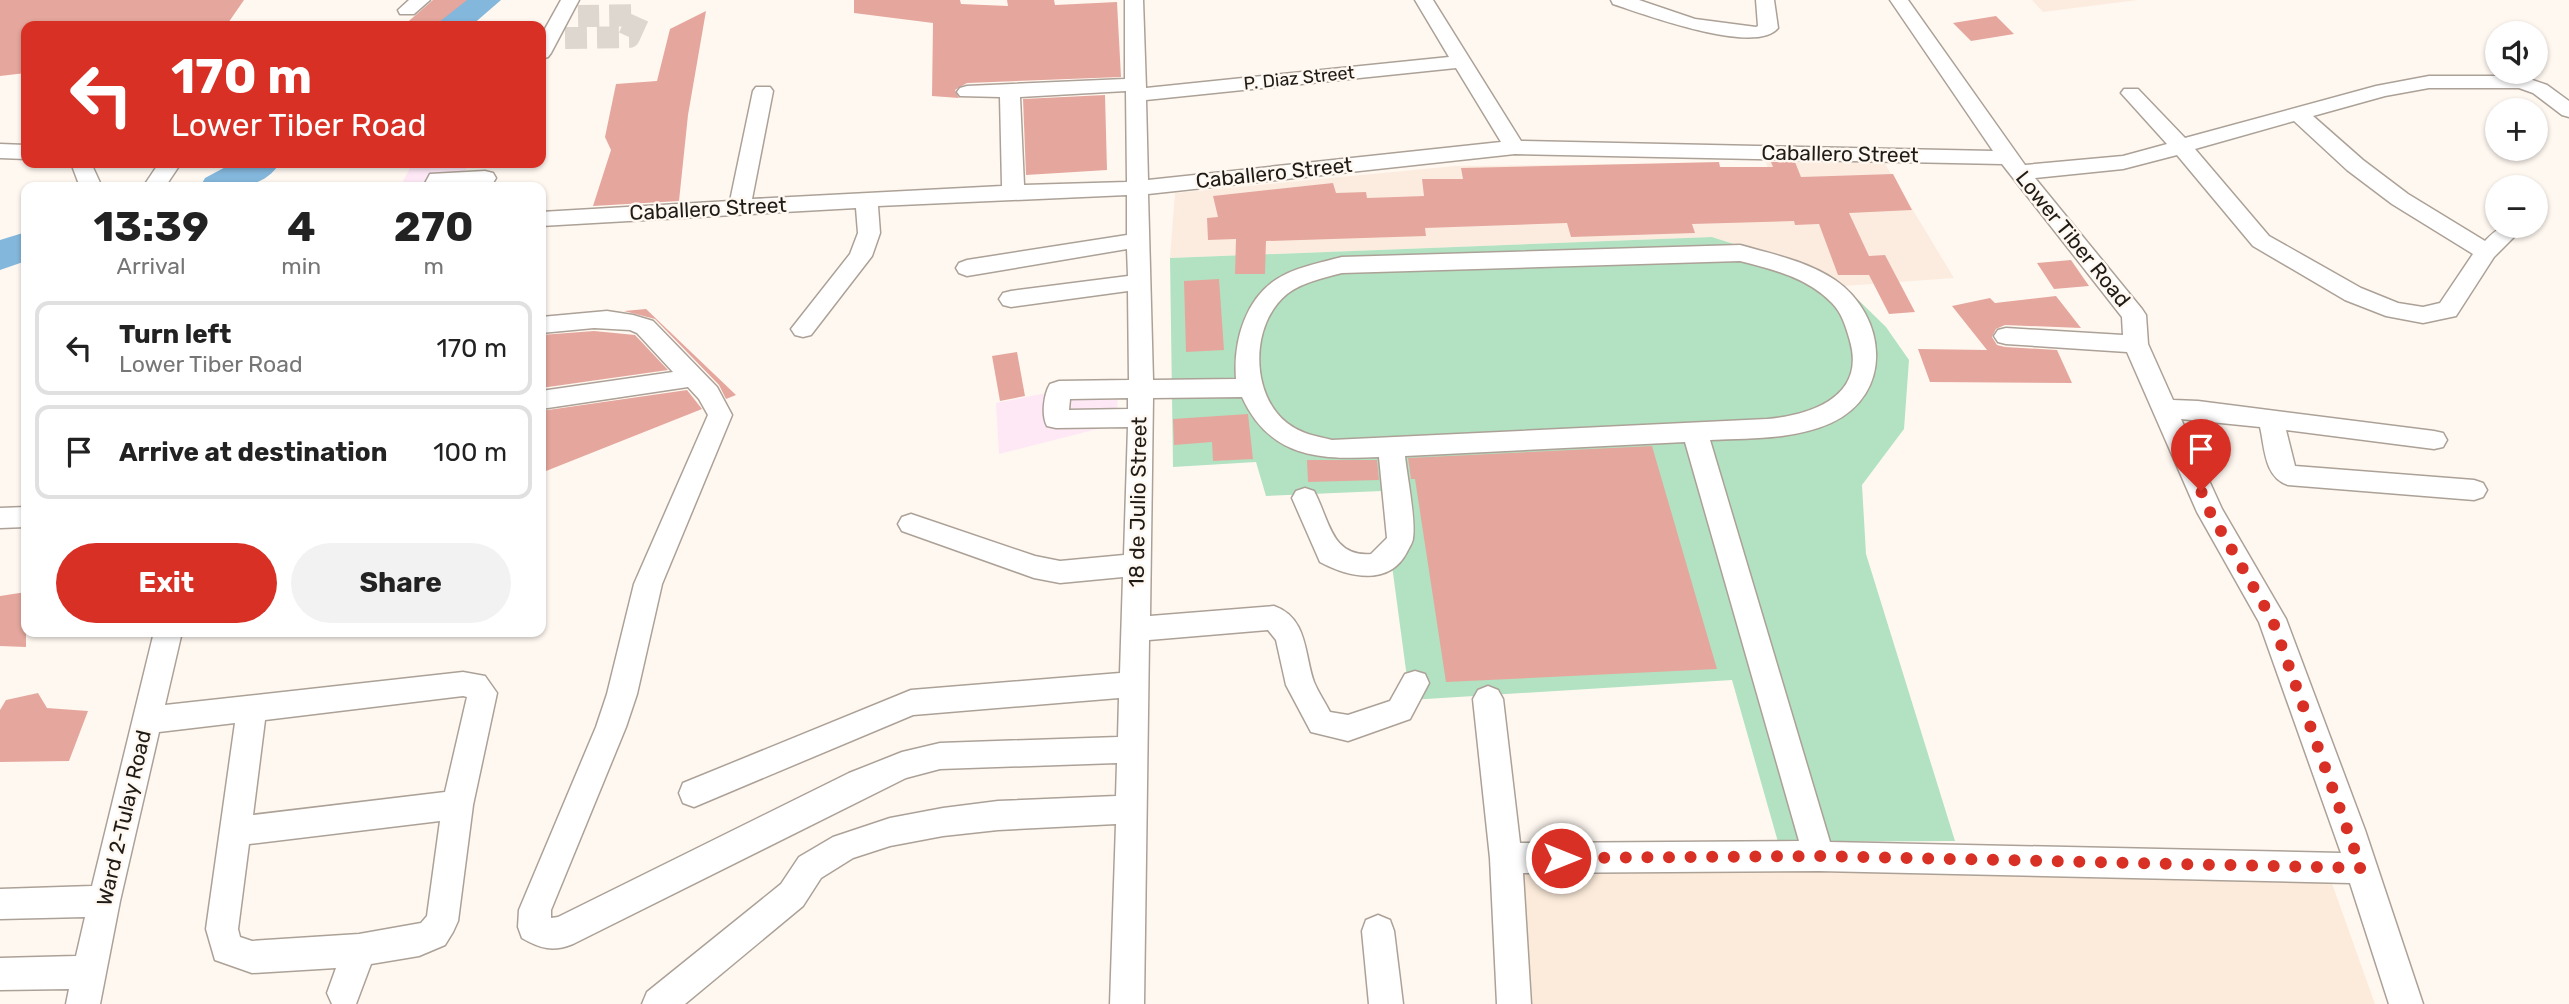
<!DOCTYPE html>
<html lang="en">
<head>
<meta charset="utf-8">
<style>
	:root { --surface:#fff; --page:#f2f2f2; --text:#222; --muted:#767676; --line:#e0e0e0; --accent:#d93025 }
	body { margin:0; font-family:Rubik,sans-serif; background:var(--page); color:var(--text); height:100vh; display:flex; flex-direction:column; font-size:26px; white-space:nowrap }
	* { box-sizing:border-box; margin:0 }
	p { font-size:23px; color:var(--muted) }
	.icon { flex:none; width:38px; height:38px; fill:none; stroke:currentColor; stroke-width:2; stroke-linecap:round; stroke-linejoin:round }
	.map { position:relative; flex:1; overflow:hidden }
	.panel { position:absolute; left:21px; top:182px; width:525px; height:455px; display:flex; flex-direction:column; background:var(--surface); border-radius:14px; box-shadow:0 2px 5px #0004 }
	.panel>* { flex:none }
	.top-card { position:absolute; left:21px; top:21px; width:525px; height:147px; border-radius:14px; box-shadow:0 2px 5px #0004; background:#d93025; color:#fff; overflow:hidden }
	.buttons { position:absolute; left:2485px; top:21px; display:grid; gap:14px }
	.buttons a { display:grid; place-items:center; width:63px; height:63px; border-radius:50%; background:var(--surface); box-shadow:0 2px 5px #0004; font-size:35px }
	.pin { position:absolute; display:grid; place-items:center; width:60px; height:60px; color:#fff; margin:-72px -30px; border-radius:50% 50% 50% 0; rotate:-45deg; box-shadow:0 0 7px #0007 }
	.pin .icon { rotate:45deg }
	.me { position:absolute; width:77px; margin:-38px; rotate:90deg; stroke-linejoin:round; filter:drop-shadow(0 0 5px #0008) }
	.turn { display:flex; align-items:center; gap:24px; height:147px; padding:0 35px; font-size:32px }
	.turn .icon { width:91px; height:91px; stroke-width:2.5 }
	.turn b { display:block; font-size:49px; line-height:60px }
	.eta { display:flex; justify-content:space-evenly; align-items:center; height:119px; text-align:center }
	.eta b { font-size:42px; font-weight:700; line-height:49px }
	.action { display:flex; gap:14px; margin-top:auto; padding:14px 35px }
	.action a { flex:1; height:80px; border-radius:42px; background:var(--accent); color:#fff; font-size:28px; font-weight:700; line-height:80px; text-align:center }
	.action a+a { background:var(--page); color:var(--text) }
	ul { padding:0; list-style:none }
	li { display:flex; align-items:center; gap:21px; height:94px; margin:0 14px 10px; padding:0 21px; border:4px solid var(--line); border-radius:14px }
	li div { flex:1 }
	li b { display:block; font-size:26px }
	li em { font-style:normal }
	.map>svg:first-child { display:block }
	.commercial { fill:#fee8f6 }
	.built { fill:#fcebda }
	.education { fill:#fcece0 }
	.green { fill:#b2e2c1 }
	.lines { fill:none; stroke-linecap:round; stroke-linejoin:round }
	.river { fill:#84b7dc; fill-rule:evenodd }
	.building { fill:#e5a79d }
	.minor-tunnel { stroke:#ddd7d0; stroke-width:22; stroke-dasharray:22 10; stroke-linecap:butt }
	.minor-casing { stroke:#aca197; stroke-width:3 }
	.minor { fill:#fff; fill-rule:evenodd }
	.route { stroke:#d93025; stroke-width:12; stroke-dasharray:0 21.6 }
	.labels { text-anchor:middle; stroke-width:5; stroke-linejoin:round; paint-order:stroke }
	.far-street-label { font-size:18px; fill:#1f1b17; stroke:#fff8f1 }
	.street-label { font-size:21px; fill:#1f1b17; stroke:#fff8f1 }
</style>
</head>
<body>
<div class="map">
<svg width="2569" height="1004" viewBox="0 0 2569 1004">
	<rect width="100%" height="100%" fill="#fff8f1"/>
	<g class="commercial">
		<path d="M469 163 457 187H400L412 164Z"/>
		<path d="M1118 379 1117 424 999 454 996 403Z"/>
	</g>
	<path class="built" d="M1516 865 2329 875 2375 1004H1526Z"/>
	<g class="education">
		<path d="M2032 0H2138L2043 12Z"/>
		<path d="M1765 161 1884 162 1954 278 1844 286 1805 267 1712 237 1170 258 1175 193 1455 166 1633 164 1643 196 1779 194Z"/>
	</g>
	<path class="green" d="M1712 237 1805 267 1844 286 1886 327 1909 360 1904 429 1862 485 1866 554 1955 841 1778 842 1732 680 1410 700 1382 491 1266 496 1256 462 1173 467 1170 258Z"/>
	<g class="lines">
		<g class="river">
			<path d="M463 0H501L471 26H433L438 19Z"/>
			<path d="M233 163H280C261 192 230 187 200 187L205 178Z"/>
			<path d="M26 232V261L0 270V240Z"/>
		</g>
	</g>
	<g class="building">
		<path d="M0 0H244L226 26H26V73L0 76Z"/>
		<path d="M433 0H467L434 26H403Z"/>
		<path d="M854 0H960L961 4 1008 6 1007 0H1054L1055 5 1117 2 1121 77 967 83 955 90 959 98 932 96 933 23 854 13Z"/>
		<path d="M706 11 688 115 679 201 593 206 611 150 605 137 616 84 657 81 670 29Z"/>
		<path d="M1996 16 2014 34 1971 41 1953 23Z"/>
		<path d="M1105 95 1107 170 1026 175 1023 99Z"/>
		<path d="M1719 162 1720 167H1773L1771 162H1795L1801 177 1893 174 1912 210 1849 213 1869 256 1885 255 1915 312 1889 314 1869 275H1838L1819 224 1795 225 1794 221 1692 224 1695 233 1571 237 1567 223 1425 228 1426 236 1266 241 1265 274H1235L1236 239 1208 240 1207 218 1218 217 1213 196 1333 183 1336 193 1366 192 1367 198 1424 196 1422 179H1463L1461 168Z"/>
		<path d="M2071 260 2089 286 2054 289 2037 263Z"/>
		<path d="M1219 279 1224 350 1186 352 1184 281Z"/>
		<path d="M2056 296 2081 328 2005 325 1996 329 1992 337 1997 345 2005 347 2057 350 2072 383 1930 382 1918 349 1987 350 1952 306 1990 298 1995 303Z"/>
		<path d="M646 309 736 395 726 399 719 385 655 319 624 311Z"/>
		<path d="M594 331 635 335 668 370 541 388V335Z"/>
		<path d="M1017 352 1025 396 1000 401 992 356Z"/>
		<path d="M687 390 702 409 541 473V411Z"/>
		<path d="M1248 414 1253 459 1213 461 1212 442 1174 445 1173 419Z"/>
		<path d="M1652 446 1717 669 1446 682 1415 479H1411L1408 458Z"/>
		<path d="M1307 460H1377L1379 480 1308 482Z"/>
		<path d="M26 592V647L0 646V596Z"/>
		<path d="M38 693 47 708 88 711 69 761 0 762V710L6 700Z"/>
	</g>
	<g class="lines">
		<path class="minor-tunnel" d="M565 38 629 37 639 15 578 16"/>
		<g class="minor-casing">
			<g id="minor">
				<path d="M409 0H430L414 14H400L398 10Z"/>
				<path d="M561 0H579L551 53 548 57 541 59V36Z"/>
				<path d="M1125 0H1143L1146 88 1449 57 1415 0H1433L1521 141 1993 151 1890 0H1908L2025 165 2123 156 2167 144 2121 93 2124 89H2138L2185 138 2376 86 2429 76H2521L2547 85 2569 101V117L2562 115 2533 93 2519 88H2429L2385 96 2313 116 2363 160 2408 194 2485 241C2494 232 2500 225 2514 229L2517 234 2494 257 2456 316 2423 323 2386 316 2345 300 2253 246 2177 155 2123 169 2035 178 2142 309 2146 315 2148 344 2173 400 2198 401 2434 431 2443 433 2447 440 2443 447 2434 449 2286 430 2295 466 2474 480 2483 483 2487 490 2483 497 2474 500 2288 485C2264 477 2265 448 2260 427L2181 419 2222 509 2286 619 2365 830 2423 1004H2389L2350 883 1819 871 1523 873 1531 1004H1497L1490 858 1473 699 1478 690 1488 686 1498 690 1503 699 1520 843 1799 841 1685 442 1405 456C1407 476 1416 520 1413 538 1413 542 1409 548 1407 552 1389 587 1348 577 1320 562L1292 498 1296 491 1305 488 1314 491C1330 521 1331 557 1371 554L1387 538 1379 457C1320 460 1270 458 1242 397L1153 398 1150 616 1274 606C1308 618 1304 654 1314 682 1318 692 1325 702 1330 712L1348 715 1390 701 1405 674 1415 671 1425 674 1429 683 1410 719 1348 741 1311 732 1286 685 1276 640 1268 630 1149 640 1144 1004H1110L1116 824 998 830 943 836 890 846 853 858 821 878 803 906 685 1004H642L647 992 781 884 799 857 833 837 890 818 943 808 998 801 1116 796 1117 763 940 769 906 778 573 944C553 952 541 949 522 938L518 927 519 910 596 727 607 694 634 584 708 415 699 399 688 387 541 409V391L673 372 637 333 630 330 594 328 541 333V317L607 311 633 315 653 321 717 387 732 415 662 584 637 694 626 727 551 910V918L558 917 849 773 902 752 940 743 1118 737 1119 698 913 715 694 807 683 803 679 793 683 783 911 690 1120 673 1123 577 1060 583 1034 578 902 531 898 524 902 517 911 514 1035 556 1060 561 1124 555 1128 427 1056 428 1047 426C1041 415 1044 394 1050 384L1059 381 1129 380 1128 291 1011 307 1003 305 999 299 1003 293 1011 291 1128 276 1127 249 967 276 959 273 956 268 959 263 967 260 1127 235V195L878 206 880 233 872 256 811 335 803 337 795 335 791 329 850 254 858 233 856 208 541 226V212L730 201 753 91 756 87H770L773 91 752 199 1002 186 1000 97 960 96 957 92 960 88 967 86 1125 79ZM1456 68 1501 142 1148 180 1146 100ZM1126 91 1127 182 1024 185 1020 97ZM2294 121 2347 170 2392 204 2473 254 2440 303 2423 307 2398 303 2361 288 2269 236 2195 149ZM1515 154 2002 164 2122 317 2123 335 2006 328 1998 330 1994 336 1998 342 2006 344 2127 352 2197 512 2259 622 2341 853 1830 842 1710 440C1751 438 1793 440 1831 423 1894 394 1887 316 1835 280 1807 261 1772 254 1740 245L1342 257C1323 262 1302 266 1284 275 1246 294 1233 340 1236 379L1153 380 1148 194ZM1740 261C1772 269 1808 278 1832 303 1842 313 1846 327 1850 341 1866 397 1811 415 1767 419L1332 440C1316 436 1301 434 1287 423 1250 394 1250 324 1287 294 1303 282 1323 278 1342 273ZM1128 398V409L1069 410 1070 399Z"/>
				<path d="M1611 0H1639L1695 19 1756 27 1758 26 1756 0H1774L1778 28C1756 56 1643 14 1613 4Z"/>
				<path d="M0 144 26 145V159L0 158Z"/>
				<path d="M71 163H91L102 187H80Z"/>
				<path d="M159 163H181L165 187H143Z"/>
				<path d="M485 171 493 173 496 178 493 183 423 187 430 174Z"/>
				<path d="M26 507V527L0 528V508Z"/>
				<path d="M154 632H182L165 705 463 672 485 676 497 693 473 805 458 921 453 932 445 945 419 956 371 964 356 1004H332L327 993 336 968 252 973 215 960 206 929 235 723 159 732 120 901 100 1004H66L69 989 0 990V958L76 956 85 917 0 919V889L92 886ZM463 696 467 697 445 792 253 815 265 720ZM440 821 427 916 421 923 359 934 252 941 240 937 238 929 249 844Z"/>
				<path d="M1378 915 1390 920 1394 931 1403 1004H1369L1362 931 1366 920Z"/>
			</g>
		</g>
		<use href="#minor" class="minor"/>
	</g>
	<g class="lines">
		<path class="route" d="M1561 858 1819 856 2361 868 2272 619 2210 512 2201 491"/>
	</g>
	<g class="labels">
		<g class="far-street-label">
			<text transform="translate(1299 78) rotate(-6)" y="6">P. Diaz Street</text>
		</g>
		<g class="street-label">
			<text transform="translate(1840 154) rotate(1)" y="7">Caballero Street</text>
			<text transform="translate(1274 173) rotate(-6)" y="7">Caballero Street</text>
			<text transform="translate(708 209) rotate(-3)" y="7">Caballero Street</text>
			<text transform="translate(2073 239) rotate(51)" y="7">Lower Tiber Road</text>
			<text transform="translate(1138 502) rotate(-89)" y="7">18 de Julio Street</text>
			<text transform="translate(124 818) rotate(-77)" y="7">Ward 2-Tulay Road</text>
		</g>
	</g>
</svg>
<div class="buttons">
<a><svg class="icon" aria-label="sound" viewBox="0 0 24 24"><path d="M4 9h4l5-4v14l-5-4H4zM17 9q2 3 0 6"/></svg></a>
<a>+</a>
<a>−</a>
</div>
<div class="pin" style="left:2201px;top:491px;background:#d93025"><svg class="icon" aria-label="arrive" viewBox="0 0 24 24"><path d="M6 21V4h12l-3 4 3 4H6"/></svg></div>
<svg class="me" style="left:1561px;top:858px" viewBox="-20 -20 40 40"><circle r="17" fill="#d93025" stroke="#fff" stroke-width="3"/><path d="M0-11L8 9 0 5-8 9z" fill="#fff"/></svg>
<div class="top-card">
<div class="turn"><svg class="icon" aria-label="left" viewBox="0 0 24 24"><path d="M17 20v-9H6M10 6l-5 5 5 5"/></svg><div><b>170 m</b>Lower Tiber Road</div></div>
</div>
<section class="panel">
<div class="eta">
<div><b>13:39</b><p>Arrival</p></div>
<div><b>4</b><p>min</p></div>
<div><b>270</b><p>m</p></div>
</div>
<ul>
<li><svg class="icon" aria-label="left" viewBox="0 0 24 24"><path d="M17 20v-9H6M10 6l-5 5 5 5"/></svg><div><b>Turn left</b><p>Lower Tiber Road</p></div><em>170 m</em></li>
<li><svg class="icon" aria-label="arrive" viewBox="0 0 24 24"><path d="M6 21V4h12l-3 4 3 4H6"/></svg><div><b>Arrive at destination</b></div><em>100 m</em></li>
</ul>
<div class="action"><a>Exit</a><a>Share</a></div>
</section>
</div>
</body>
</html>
